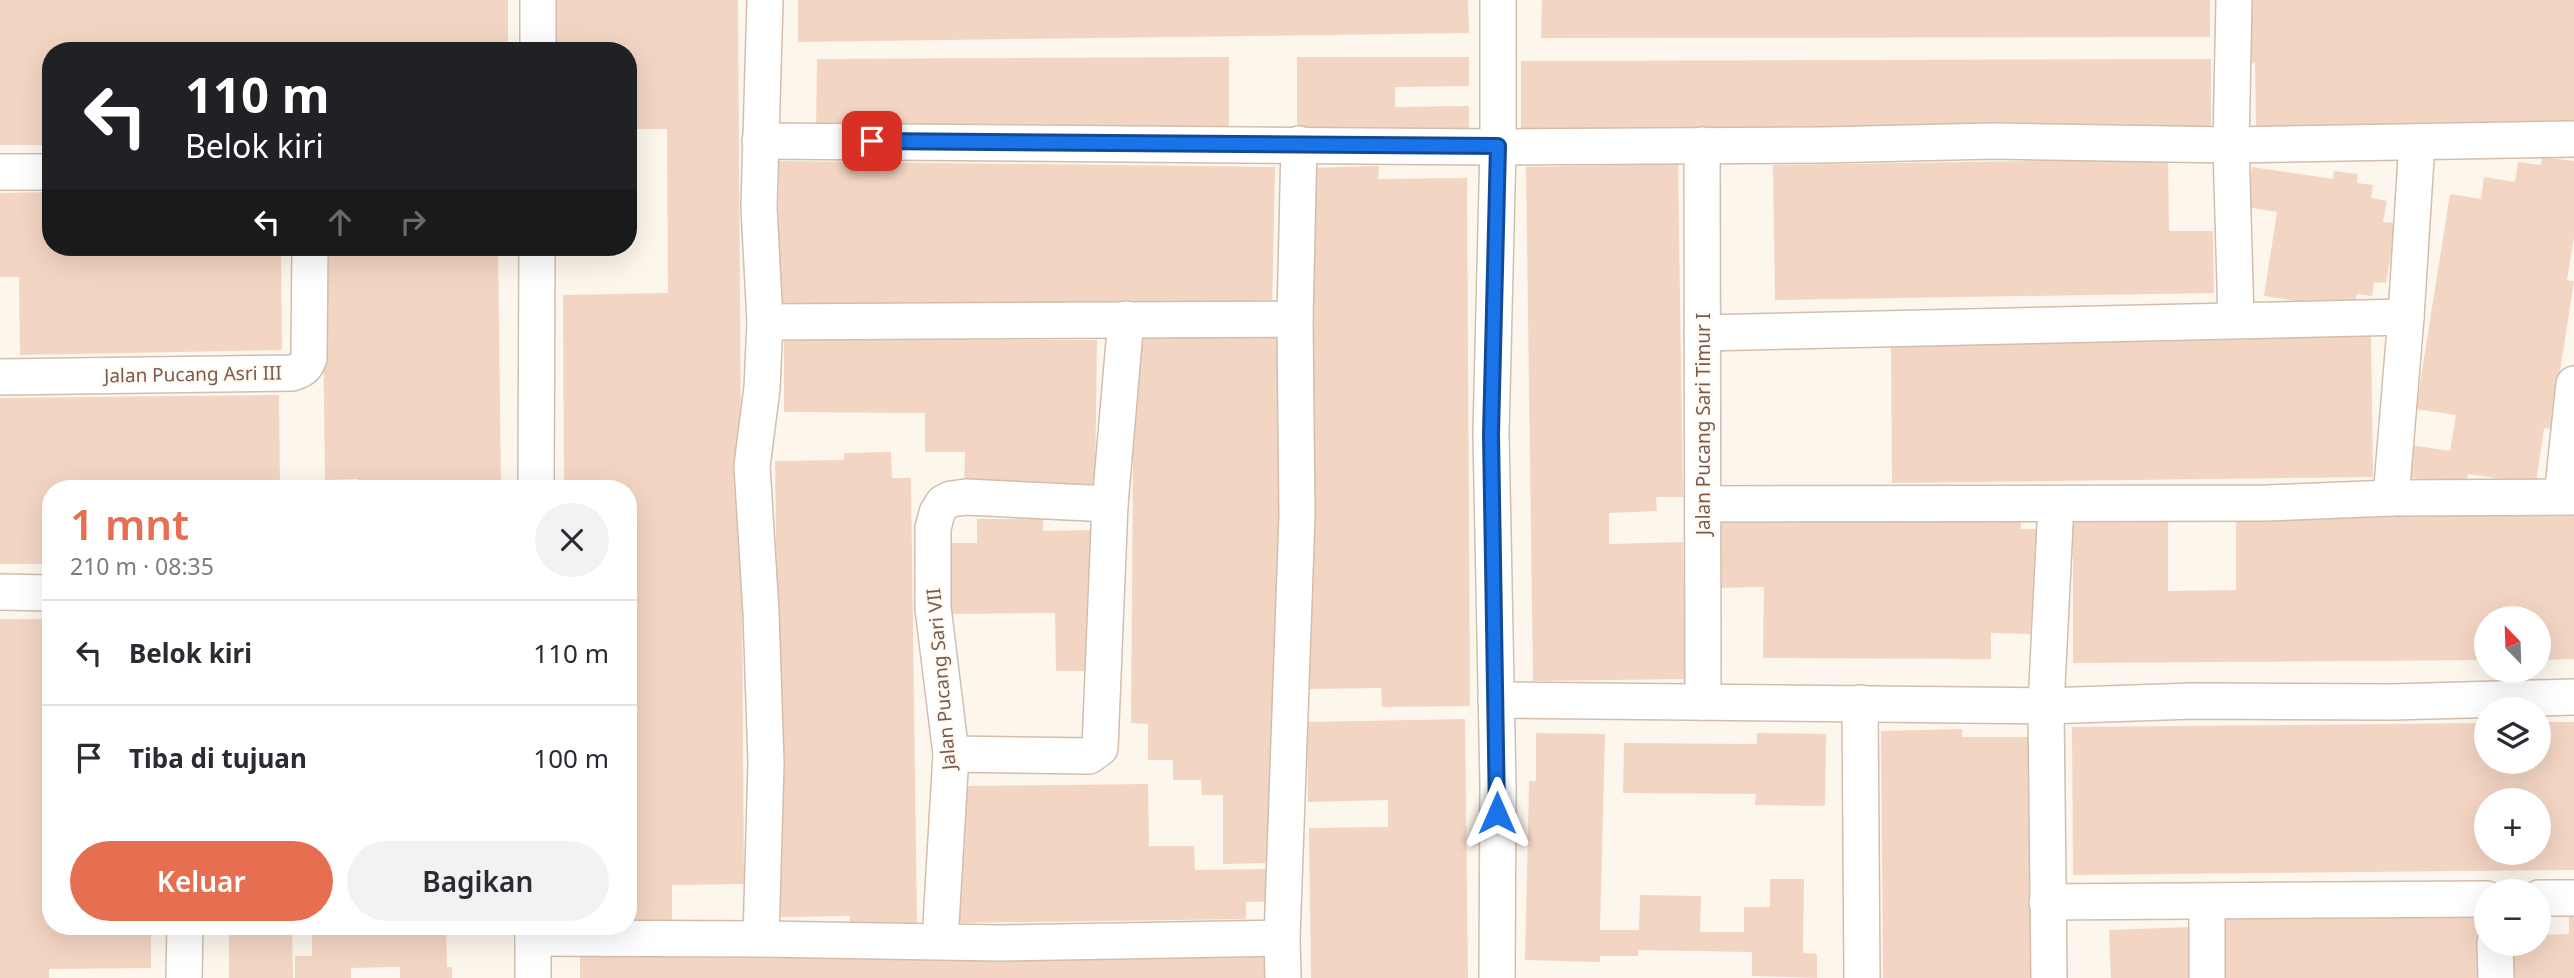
<!DOCTYPE html>
<html lang="id">
<head>
<meta charset="utf-8">
<style>
	:root { --surface:#fff; --page:#f2f2f3; --text:#2b2b33; --muted:#7c7c81; --line:#e1e1e2; --accent:#e76f51 }
	body { margin:0; font-family:"Noto Sans",sans-serif; background:var(--page); color:var(--text); height:100vh; display:flex; flex-direction:column; font-size:26px; white-space:nowrap }
	* { box-sizing:border-box; margin:0 }
	p { font-size:23px; color:var(--muted) }
	.icon { flex:none; width:38px; height:38px; fill:none; stroke:currentColor; stroke-width:2; stroke-linecap:round; stroke-linejoin:round }
	.map { position:relative; flex:1; overflow:hidden }
	.sheet { position:absolute; left:42px; top:480px; width:595px; height:455px; display:flex; flex-direction:column; background:var(--surface); border-radius:28px; box-shadow:0 7px 28px #0002 }
	.sheet>* { flex:none }
	.banner { position:absolute; left:42px; top:42px; width:595px; height:214px; border-radius:28px; box-shadow:0 7px 28px #0002; background:#202124; color:#fff; overflow:hidden }
	.needle { width:46px; rotate:337deg }
	.tools { position:absolute; left:2474px; top:606px; display:grid; gap:14px }
	.tools a { display:grid; place-items:center; width:77px; height:77px; border-radius:50%; background:var(--surface); box-shadow:0 7px 28px #0002; font-size:35px }
	.pin { position:absolute; display:grid; place-items:center; width:60px; height:60px; color:#fff; margin:-30px; border-radius:14px; box-shadow:0 4px 10px #0006 }
	.me { position:absolute; width:77px; margin:-38px; rotate:0deg; stroke-linejoin:round; filter:drop-shadow(0 0 5px #0008) }
	.turn { display:flex; align-items:center; gap:24px; height:147px; padding:0 28px; font-size:32px }
	.turn .icon { width:91px; height:91px; stroke-width:2.5 }
	.turn b { display:block; font-size:49px; line-height:60px }
	.lanes { display:flex; align-items:center; height:66px; padding:0 28px; background:#0003; justify-content:center; gap:35px; direction:ltr }
	.lanes .off { opacity:.35 }
	.round { display:grid; place-items:center; flex:none; width:74px; height:74px; border-radius:37px; background:var(--page) }
	.overview { display:flex; align-items:center; justify-content:space-between; height:119px; padding:0 28px }
	h1 { font-size:42px; font-weight:600; line-height:52px; color:var(--accent) }
	.cta { display:flex; gap:14px; margin-top:auto; padding:14px 28px }
	.cta a { flex:1; height:80px; border-radius:42px; background:var(--accent); color:#fff; font-size:28px; font-weight:600; line-height:80px; text-align:center }
	.cta a+a { background:var(--page); color:var(--text) }
	ul { padding:0; list-style:none }
	li { display:flex; align-items:center; gap:21px; height:105px; padding:0 28px; border-top:2px solid var(--line) }
	li div { flex:1 }
	li b { display:block; font-size:26px }
	li em { font-style:normal }
	.map>svg:first-child { display:block }
	.building { fill:#f3d5c3; fill-rule:evenodd }
	.lines { fill:none; stroke-linecap:round; stroke-linejoin:round }
	.minor-casing { stroke:#d1beb0; stroke-width:38 }
	.minor { stroke:#fff; stroke-width:35 }
	.route-casing { stroke:#114b97; stroke-width:18 }
	.route { stroke:#1a73e8; stroke-width:12 }
	.labels { text-anchor:middle; stroke-width:5; stroke-linejoin:round; paint-order:stroke }
	.street-label { font-size:19px; fill:#7a5c4d; stroke:#fffaf3 }
</style>
</head>
<body>
<div class="map">
<svg width="2574" height="978" viewBox="0 0 2574 978">
	<rect width="100%" height="100%" fill="#fdf6ec"/>
	<g class="building">
		<path d="M0 0H508V51H51V145H0Z"/>
		<path d="M556 0H738L744 884 672 885V920L628 921V488H564L563 295 668 293 667 129H628V51H557Z"/>
		<path d="M798 0H1468L1469 33 798 42Z"/>
		<path d="M1542 0H2210V37L1541 38Z"/>
		<path d="M2243 0H2574V125L2256 129 2255 63 2244 64Z"/>
		<path d="M1229 57V132L816 134 817 59Z"/>
		<path d="M1297 57H1469V86L1395 87V107L1469 106V132H1297Z"/>
		<path d="M2211 59V128L1521 129V61Z"/>
		<path d="M2542 157 2574 161V238L2567 280 2574 281 2551 429 2544 428 2536 484 2468 474 2466 485 2405 477 2411 445 2450 451 2456 415 2416 409 2450 194 2481 199 2484 177 2515 182 2518 162 2541 165Z"/>
		<path d="M2168 159 2169 231H2213L2214 293 1775 300 1773 165Z"/>
		<path d="M779 161 1275 167 1272 313 777 307Z"/>
		<path d="M1678 164 1683 497H1656L1657 511 1609 513V544L1683 542 1686 679 1533 681 1526 167Z"/>
		<path d="M1379 166 1378 179 1467 178 1470 706 1382 707 1381 688 1310 689 1307 168Z"/>
		<path d="M2252 167 2333 179 2334 171 2358 174 2357 183 2373 185 2371 198 2387 201 2383 222 2396 223 2386 283 2374 282 2372 296 2357 294 2354 309 2264 296 2277 212 2246 207Z"/>
		<path d="M51 192V247H281L282 350 20 355 19 277H0V193Z"/>
		<path d="M322 247H498L501 488H359L358 479 325 480Z"/>
		<path d="M1134 333H1280L1276 863 1223 864V795H1202L1201 780H1173V760H1148V724L1131 723Z"/>
		<path d="M2371 335 2373 477 1892 483 1891 341Z"/>
		<path d="M784 339 1097 340 1095 485H964L965 452H925V413L784 412Z"/>
		<path d="M279 395 280 488H51V564H0V398Z"/>
		<path d="M891 452 892 478H911L917 926 850 927V916L781 917 775 461 844 460V453Z"/>
		<path d="M2574 512V659L2539 660V618H2487V660L2073 663V516L2168 515V591L2236 590V515Z"/>
		<path d="M1715 515 2021 516V529H2045L2038 634 1991 633V659L1763 658 1764 587 1715 588Z"/>
		<path d="M977 519H1043V531L1097 530 1098 671H1056L1055 613 949 614V543H977Z"/>
		<path d="M0 619H51V692H47L51 926H151V968L49 969V978H0Z"/>
		<path d="M1465 719 1468 978H1311L1309 828 1388 827V800L1308 802 1307 722Z"/>
		<path d="M2539 722H2574V870L2073 875 2072 727 2487 723V761H2539ZM2487 800H2539V852H2487Z"/>
		<path d="M1962 729V737H2029L2031 978H1883L1881 731Z"/>
		<path d="M1536 733 1605 734 1600 930H1639L1640 895 1701 896 1700 932H1744V907H1770V879H1804L1803 953 1817 954V978L1752 976V952L1638 950V956H1600V962L1525 960 1529 781H1536Z"/>
		<path d="M1757 733 1826 734 1825 806 1755 805 1756 794 1623 793 1624 743 1757 744Z"/>
		<path d="M1148 784 1149 846H1194L1195 870 1276 869V901L1246 902V919L954 923 953 849H965V786Z"/>
		<path d="M2569 914H2574V978H2510L2509 943H2539V935L2569 934Z"/>
		<path d="M2487 917 2489 978H2224L2223 919Z"/>
		<path d="M229 926H292L293 978H229Z"/>
		<path d="M312 926H446L447 967H452V978H400V967L351 968V978H295V956H312Z"/>
		<path d="M2190 927 2191 978H2111L2109 930Z"/>
		<path d="M1274 950V978H580V953Z"/>
	</g>
	<g class="lines">
		<g class="minor-casing">
			<g id="minor">
				<path d="M2234 0 2231 145 2236 320"/>
				<path d="M538 51V0"/>
				<path d="M760 141 1492 147 1822 145 1993 141 2231 145 2574 139"/>
				<path d="M1702 145 1703 702"/>
				<path d="M0 172H51"/>
				<path d="M765 322 1295 319"/>
				<path d="M1702 333 2406 317"/>
				<path d="M0 377 292 373C301 370 306 368 309 358L310 247"/>
				<path d="M536 488 537 247"/>
				<path d="M2562 497 2574 384"/>
				<path d="M2391 498 2406 317 2417 142"/>
				<path d="M1703 504 2267 503 2391 498 2574 497"/>
				<path d="M0 592 51 593"/>
				<path d="M1496 700 2046 706 2193 701 2392 702 2574 697"/>
				<path d="M1860 703 1862 978"/>
				<path d="M951 754 1089 756 1100 748 1110 504 1126 319"/>
				<path d="M2539 898H2574"/>
				<path d="M2047 902 2487 899"/>
				<path d="M2207 902V978"/>
				<path d="M533 938 761 939 999 943 1282 938"/>
				<path d="M761 939 766 763 761 612 752 466 762 388 765 322 759 207 765 0"/>
				<path d="M940 941 951 754 933 608V528L937 513 943 503 951 499 966 497 1110 504"/>
				<path d="M2495 943 2496 978"/>
				<path d="M184 978 185 926"/>
				<path d="M533 978V926"/>
				<path d="M1283 978 1282 938 1297 516 1295 319 1299 144"/>
				<path d="M1497 978 1498 785 1491 434 1498 146V0"/>
				<path d="M2049 978 2046 706 2056 504"/>
			</g>
		</g>
		<use href="#minor" class="minor"/>
	</g>
	<g class="lines">
		<g class="route-casing">
			<path id="route" d="M872 141 1498 146 1491 434 1497 813"/>
		</g>
		<use href="#route" class="route"/>
	</g>
	<g class="labels">
		<g class="street-label">
			<text transform="translate(193 374) rotate(-1)" y="7">Jalan Pucang Asri III</text>
			<text transform="translate(1703 424) rotate(-90)" y="7">Jalan Pucang Sari Timur I</text>
			<text transform="translate(941 679) rotate(-95)" y="7">Jalan Pucang Sari VII</text>
		</g>
	</g>
</svg>
<div class="tools">
<a><svg class="needle" viewBox="-14 -14 28 28"><path d="M0-13l5 13h-10z" fill="#e53935"/><path d="M0 13l5-13h-10z" fill="#7c7c81"/></svg></a>
<a><svg class="icon" aria-label="layers" viewBox="0 0 24 24"><path d="M12 4l9 5-9 5-9-5zM3 14l9 5 9-5"/></svg></a>
<a>+</a>
<a>−</a>
</div>
<div class="pin" style="left:872px;top:141px;background:#d93025"><svg class="icon" aria-label="arrive" viewBox="0 0 24 24"><path d="M6 21V4h12l-3 4 3 4H6"/></svg></div>
<svg class="me" style="left:1497px;top:813px" viewBox="-20 -20 40 40"><path d="M0-17L14 15 0 8-14 15z" fill="#1a73e8" stroke="#fff" stroke-width="4"/></svg>
<div class="banner">
<div class="turn"><svg class="icon" aria-label="left" viewBox="0 0 24 24"><path d="M17 20v-9H6M10 6l-5 5 5 5"/></svg><div><b>110 m</b>Belok kiri</div></div>
<div class="lanes"><svg class="icon" aria-label="left" viewBox="0 0 24 24"><path d="M17 20v-9H6M10 6l-5 5 5 5"/></svg><svg class="icon off" aria-label="ahead" viewBox="0 0 24 24"><path d="M12 20V5M6 11l6-6 6 6"/></svg><svg class="icon off" aria-label="right" viewBox="0 0 24 24"><path d="M7 20v-9h11M14 6l5 5-5 5"/></svg></div>
</div>
<section class="sheet">
<div class="overview"><div><h1>1 mnt</h1><p>210 m · 08:35</p></div><a class="round"><svg class="icon" aria-label="close" viewBox="0 0 24 24"><path d="M6 6l12 12M18 6L6 18"/></svg></a></div>
<ul>
<li><svg class="icon" aria-label="left" viewBox="0 0 24 24"><path d="M17 20v-9H6M10 6l-5 5 5 5"/></svg><div><b>Belok kiri</b></div><em>110 m</em></li>
<li><svg class="icon" aria-label="arrive" viewBox="0 0 24 24"><path d="M6 21V4h12l-3 4 3 4H6"/></svg><div><b>Tiba di tujuan</b></div><em>100 m</em></li>
</ul>
<div class="cta"><a>Keluar</a><a>Bagikan</a></div>
</section>
</div>
</body>
</html>
